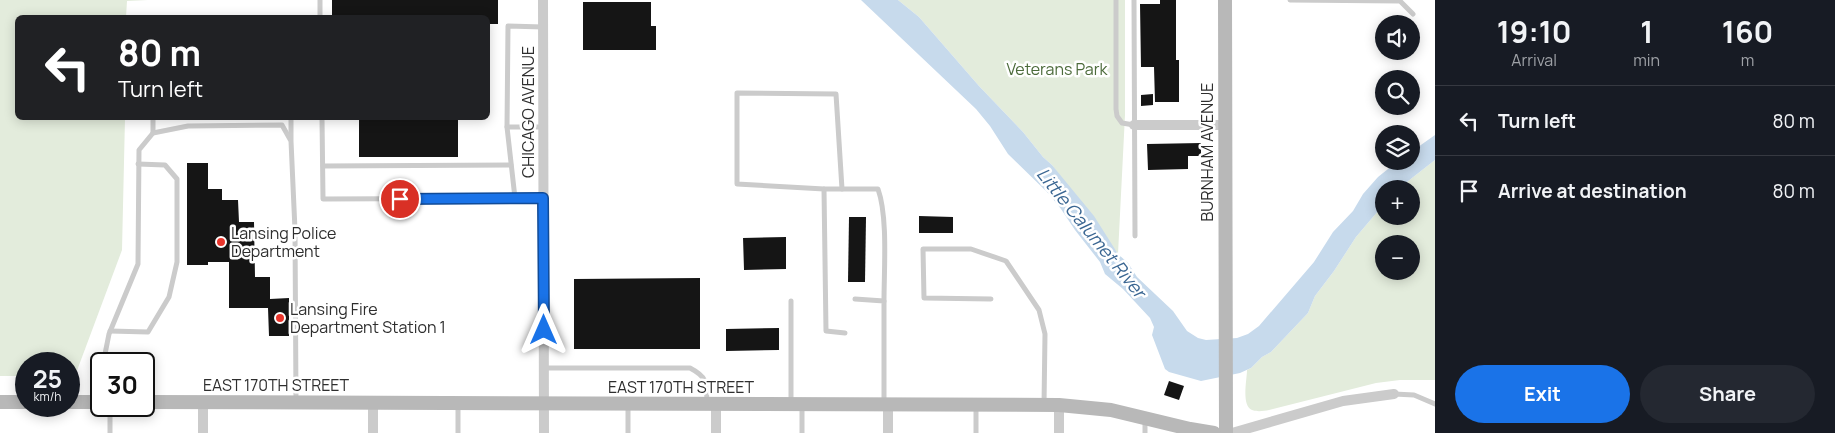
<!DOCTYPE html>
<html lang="en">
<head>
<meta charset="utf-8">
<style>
	:root { --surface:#171b24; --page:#242831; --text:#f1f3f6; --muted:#9ea1a6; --line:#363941; --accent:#1a73e8 }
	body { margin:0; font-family:Manrope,sans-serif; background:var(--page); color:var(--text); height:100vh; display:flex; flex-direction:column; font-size:19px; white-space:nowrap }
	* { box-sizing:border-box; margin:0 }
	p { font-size:16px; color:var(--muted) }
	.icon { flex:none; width:28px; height:28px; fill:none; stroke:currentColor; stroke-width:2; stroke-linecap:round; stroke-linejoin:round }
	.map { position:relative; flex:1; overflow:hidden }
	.panel { display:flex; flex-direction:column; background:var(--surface); width:400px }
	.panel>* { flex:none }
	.guide { position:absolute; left:15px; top:15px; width:475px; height:105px; border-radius:8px; box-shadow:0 2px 12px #0003; background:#202124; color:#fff; overflow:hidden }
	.controls { position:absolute; left:1375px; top:15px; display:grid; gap:10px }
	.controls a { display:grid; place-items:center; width:45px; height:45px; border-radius:50%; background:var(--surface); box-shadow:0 2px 12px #0003; font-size:25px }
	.speed { position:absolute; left:15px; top:352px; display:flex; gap:10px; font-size:25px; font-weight:700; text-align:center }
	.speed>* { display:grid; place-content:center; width:65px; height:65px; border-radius:50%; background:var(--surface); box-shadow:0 2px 12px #0003; line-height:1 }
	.speed small { font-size:12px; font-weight:400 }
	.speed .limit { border:2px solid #111; border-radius:8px; background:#fff; color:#111 }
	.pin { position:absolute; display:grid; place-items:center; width:42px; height:42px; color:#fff; margin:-21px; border:2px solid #fff; border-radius:50%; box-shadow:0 1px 5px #0007 }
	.me { position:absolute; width:55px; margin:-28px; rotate:0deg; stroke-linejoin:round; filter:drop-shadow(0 0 4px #0008) }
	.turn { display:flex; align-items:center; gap:18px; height:105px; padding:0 20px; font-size:22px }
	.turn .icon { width:65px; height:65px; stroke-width:2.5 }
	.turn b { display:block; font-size:35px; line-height:42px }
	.eta { display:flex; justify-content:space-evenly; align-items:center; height:85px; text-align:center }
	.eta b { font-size:30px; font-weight:700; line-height:35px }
	.button { display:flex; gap:10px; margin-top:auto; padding:10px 20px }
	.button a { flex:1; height:58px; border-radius:30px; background:var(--accent); color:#fff; font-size:20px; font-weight:700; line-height:58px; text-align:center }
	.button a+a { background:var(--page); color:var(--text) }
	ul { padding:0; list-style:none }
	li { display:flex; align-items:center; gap:15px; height:70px; padding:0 20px; border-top:1px solid var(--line) }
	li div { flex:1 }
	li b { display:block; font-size:19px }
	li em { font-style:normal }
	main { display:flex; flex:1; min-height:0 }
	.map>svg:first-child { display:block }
	.green { fill:#e3ecdc; fill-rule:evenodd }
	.water { fill:#c7daec }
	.building { fill:#151515 }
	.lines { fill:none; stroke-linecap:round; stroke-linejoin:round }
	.lane { stroke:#cbcbcb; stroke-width:5 }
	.street { stroke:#cbcbcb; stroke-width:10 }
	.secondary { stroke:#b8b8b8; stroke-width:14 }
	.route-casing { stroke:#114b97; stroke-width:12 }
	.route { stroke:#1a73e8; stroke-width:9 }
	.poi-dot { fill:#e9352c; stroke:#fff; stroke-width:2 }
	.labels { text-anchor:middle; stroke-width:5; stroke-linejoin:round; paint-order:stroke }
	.park-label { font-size:16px; fill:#4c6b3b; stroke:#fff }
	.street-label { font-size:16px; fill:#2e2e2e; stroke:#fff }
	.poi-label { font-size:16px; fill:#2e2e2e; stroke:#fff; text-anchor:start }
	.water-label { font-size:18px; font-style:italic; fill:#3a6692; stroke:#fff }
</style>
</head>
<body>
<main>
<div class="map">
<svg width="1435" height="433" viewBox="0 0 1435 433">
	<rect width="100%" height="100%" fill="#fff"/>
	<g class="green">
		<path d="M0 0H148L127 1 126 17 18 18V118H125L122 250 75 376H69V364H26V376H0Z"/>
		<path d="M898 0H1125V115L1118 254 1052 165 1043 157 1023 132 979 86 919 17Z"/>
		<path d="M1435 160V380H1400L1376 383 1269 410C1264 411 1257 412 1252 410 1241 405 1247 380 1247 370L1251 368 1262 357 1271 352 1308 313 1315 296 1334 271 1356 237 1384 204V216H1411V189H1398ZM1384 244H1411V271H1384Z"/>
	</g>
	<path class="water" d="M861 0H898L919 17 979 86 1023 132 1043 157 1052 165 1094 216 1118 254 1128 263 1137 277 1173 311 1187 331 1198 338 1206 340 1237 338 1248 334 1259 326 1314 262 1333 232 1353 211 1363 194 1378 177 1398 161H1411V152L1435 135V160L1398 189H1384V204L1356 237 1334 271 1315 296 1308 313 1271 352 1262 357 1251 368 1240 373 1201 381 1169 372 1165 369 1152 335 1154 327 1150 318 1123 289 1105 274 1100 262 1075 230 1061 209 1049 194 1008 154 990 126 976 109Z"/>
	<g class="building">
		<path d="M332 0H498V24H488V18H332Z"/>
		<path d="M1160 0H1176V60H1179V102H1155L1154 67H1141L1140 4H1160Z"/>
		<path d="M583 2H651V26H656V50H583Z"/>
		<path d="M1153 94V105L1141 106V95Z"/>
		<rect x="359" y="118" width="99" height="39"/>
		<path d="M1201 143V156H1188V169L1148 170 1147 144Z"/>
		<path d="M187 163H208V189H222V200H238L239 222H254L255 277H270V299L289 298V336H269L268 308H229V262H208V265H187Z"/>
		<path d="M919 216 953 217V233H919Z"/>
		<path d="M849 217H866L865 282H848Z"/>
		<path d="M786 237V269L744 270 743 238Z"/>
		<path d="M700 278V349H574V279Z"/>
		<path d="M779 328V350L726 351V329Z"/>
		<path d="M1169 381 1184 386 1179 400 1164 395Z"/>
	</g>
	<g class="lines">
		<g class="lane">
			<path d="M320 0V18"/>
			<path d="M1116 0V109L1117 116 1122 123 1134 125"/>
			<path d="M1134 0 1135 236"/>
			<path d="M1290 0 1400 1 1413 14"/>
			<path d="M543 27 508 26 507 127H543"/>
			<path d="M291 118V139"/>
			<path d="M322 118 323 199 543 198"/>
			<path d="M507 127 515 198"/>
			<path d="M153 133V118"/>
			<path d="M323 166 511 165"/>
			<path d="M824 189 737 184V93L836 94 842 189"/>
			<path d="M855 299 884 301V404"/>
			<path d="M991 299 924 298 923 249H971L1006 261 1039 310 1045 334 1044 405"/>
			<path d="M110 331 148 332 169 297 177 262V179L165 165 138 164"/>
			<path d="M845 333 826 331 824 189H878C888 217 884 269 884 301"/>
			<path d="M103 364 109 334 138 264 139 150 153 133 188 126 282 125 291 141 295 230 296 402"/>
			<path d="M544 368H690C709 378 706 384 707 404"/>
			<path d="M1394 394 1414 395 1435 404"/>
			<path d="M458 404V433"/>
			<path d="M628 404V433"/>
			<path d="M791 404V301"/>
			<path d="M110 406V433"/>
			<path d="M976 406V433"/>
			<path d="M802 433V405"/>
			<path d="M1145 433V419"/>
		</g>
		<g class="street">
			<path d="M543 0 544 433"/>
			<path d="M1134 125H1225"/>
			<path d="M203 403V433"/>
			<path d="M373 403V433"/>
			<path d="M716 404V433"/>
			<path d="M888 405V433"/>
			<path d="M1059 405V433"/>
			<path d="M1232 433 1343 401 1394 394"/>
		</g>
		<g class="secondary">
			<path d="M1225 0 1226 433"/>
			<path d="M0 402H26"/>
			<path d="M69 402H101"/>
			<path d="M144 402 1059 405 1111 410 1190 429 1214 433"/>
		</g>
	</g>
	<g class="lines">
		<g class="route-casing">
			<path id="route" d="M400 199 543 198 544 330"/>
		</g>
		<use href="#route" class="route"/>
	</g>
	<g class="poi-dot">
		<circle cx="221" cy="242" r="5"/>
		<circle cx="280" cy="318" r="5"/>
	</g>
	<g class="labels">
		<g class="park-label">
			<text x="1057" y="75">Veterans Park</text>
		</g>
		<g class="street-label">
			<text transform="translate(528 112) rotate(-90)" y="6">CHICAGO AVENUE</text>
			<text transform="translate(1207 152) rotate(-90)" y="6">BURNHAM AVENUE</text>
			<text x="276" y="391">EAST 170TH STREET</text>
			<text x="681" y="393">EAST 170TH STREET</text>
		</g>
		<g class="poi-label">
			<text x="231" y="239">Lansing Police<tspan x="231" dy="18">Department</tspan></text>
			<text x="290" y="315">Lansing Fire<tspan x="290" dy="18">Department Station 1</tspan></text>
		</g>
		<g class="water-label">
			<text transform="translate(1091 233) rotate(51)" y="6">Little Calumet River</text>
		</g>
	</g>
</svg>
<div class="controls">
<a><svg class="icon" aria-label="sound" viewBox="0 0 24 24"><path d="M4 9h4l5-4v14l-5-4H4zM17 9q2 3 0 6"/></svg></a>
<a><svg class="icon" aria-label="search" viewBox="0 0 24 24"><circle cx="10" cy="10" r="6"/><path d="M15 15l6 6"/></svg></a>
<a><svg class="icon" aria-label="layers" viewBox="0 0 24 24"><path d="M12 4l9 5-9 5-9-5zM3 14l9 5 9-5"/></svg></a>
<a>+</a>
<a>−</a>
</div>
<div class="speed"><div>25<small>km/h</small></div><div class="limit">30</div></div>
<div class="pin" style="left:400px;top:199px;background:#d93025"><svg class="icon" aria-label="arrive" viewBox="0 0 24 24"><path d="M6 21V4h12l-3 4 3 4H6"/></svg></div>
<svg class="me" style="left:544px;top:330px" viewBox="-20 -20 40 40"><path d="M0-17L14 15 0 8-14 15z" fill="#1a73e8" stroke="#fff" stroke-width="4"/></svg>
<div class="guide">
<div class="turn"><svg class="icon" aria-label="left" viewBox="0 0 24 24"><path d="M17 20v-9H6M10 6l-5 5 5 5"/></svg><div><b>80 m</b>Turn left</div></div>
</div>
</div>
<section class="panel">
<div class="eta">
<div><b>19:10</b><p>Arrival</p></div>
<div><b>1</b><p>min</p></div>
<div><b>160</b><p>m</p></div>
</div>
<ul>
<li><svg class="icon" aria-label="left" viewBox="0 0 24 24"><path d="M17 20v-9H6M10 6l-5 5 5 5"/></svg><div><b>Turn left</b></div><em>80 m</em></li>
<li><svg class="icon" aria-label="arrive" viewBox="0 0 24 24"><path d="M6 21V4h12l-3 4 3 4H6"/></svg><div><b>Arrive at destination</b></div><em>80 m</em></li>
</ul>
<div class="button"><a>Exit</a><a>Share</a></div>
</section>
</main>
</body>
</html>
